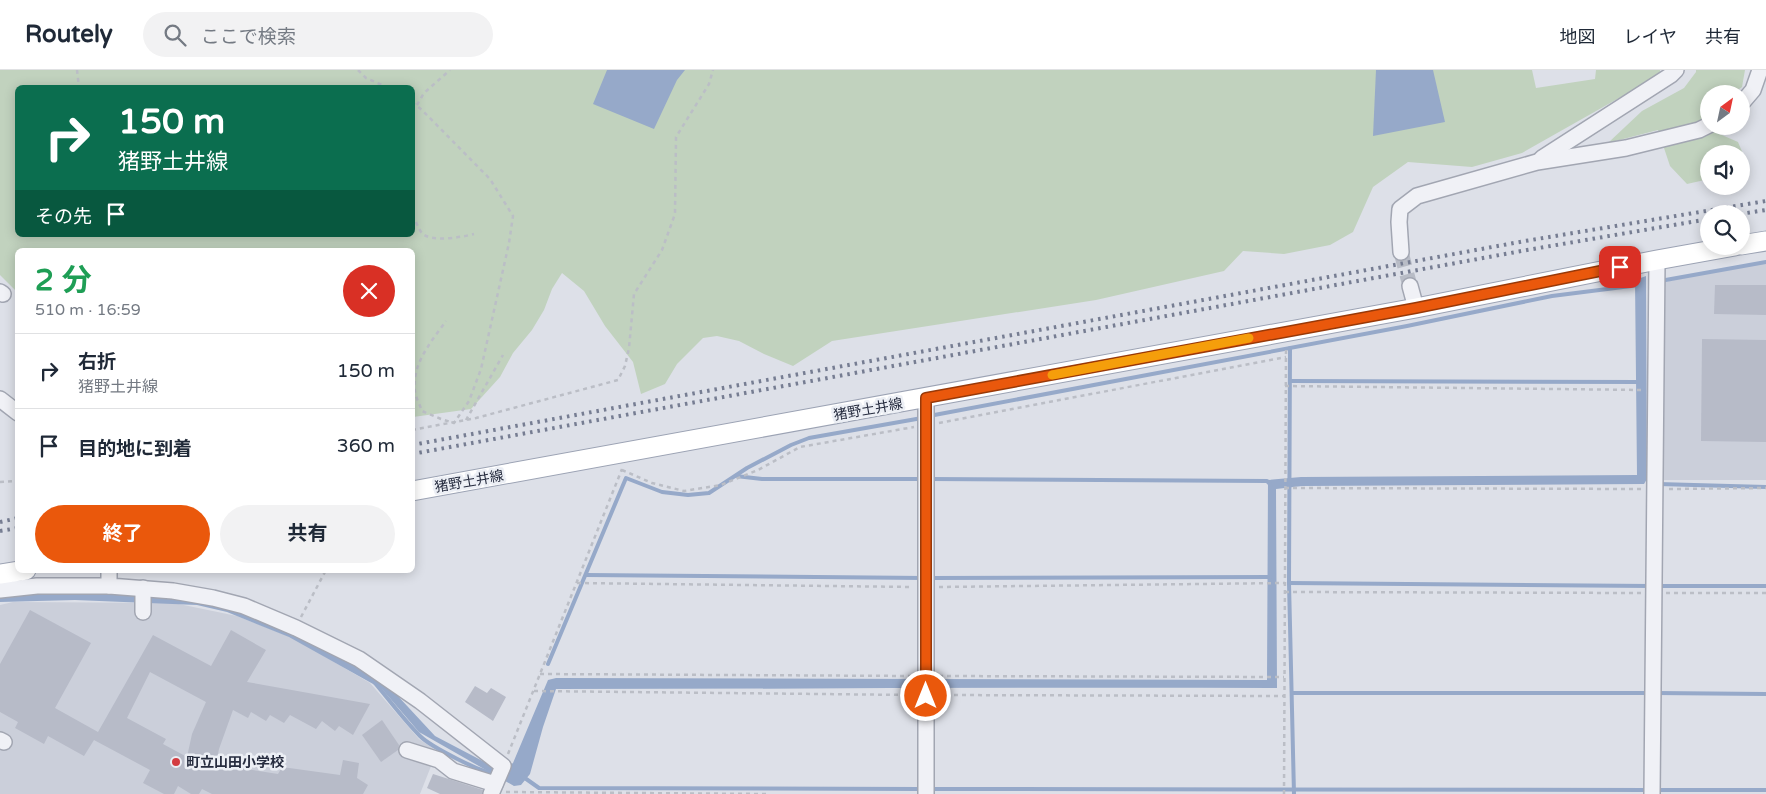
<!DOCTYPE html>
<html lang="ja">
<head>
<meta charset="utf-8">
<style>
	:root { --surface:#fff; --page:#f2f2f3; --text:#1f2937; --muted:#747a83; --line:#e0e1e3; --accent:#ea580c }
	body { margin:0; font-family:"Varela Round","Noto Sans JP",sans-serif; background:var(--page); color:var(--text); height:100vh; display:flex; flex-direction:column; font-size:19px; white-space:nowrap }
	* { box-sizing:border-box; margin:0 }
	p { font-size:16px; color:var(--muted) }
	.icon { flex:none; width:28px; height:28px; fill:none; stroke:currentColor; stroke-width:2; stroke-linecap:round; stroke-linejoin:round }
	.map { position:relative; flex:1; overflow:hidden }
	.drawer { position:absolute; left:15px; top:178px; width:400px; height:325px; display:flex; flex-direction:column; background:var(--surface); border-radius:8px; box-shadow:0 2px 12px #0003 }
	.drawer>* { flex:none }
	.banner { position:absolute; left:15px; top:15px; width:400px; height:152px; border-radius:8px; box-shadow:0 2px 12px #0003; background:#0b6e4f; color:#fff; overflow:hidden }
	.needle { width:32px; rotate:33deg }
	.tools { position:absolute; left:1700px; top:15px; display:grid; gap:10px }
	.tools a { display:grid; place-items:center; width:50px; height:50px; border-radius:50%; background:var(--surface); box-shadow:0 2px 12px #0003; font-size:25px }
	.pin { position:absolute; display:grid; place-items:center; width:42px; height:42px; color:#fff; margin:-21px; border-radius:10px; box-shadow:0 2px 8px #0006 }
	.me { position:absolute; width:55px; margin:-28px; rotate:0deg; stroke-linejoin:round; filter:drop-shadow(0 0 4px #0008) }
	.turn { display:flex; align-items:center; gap:18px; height:105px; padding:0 20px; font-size:22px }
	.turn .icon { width:65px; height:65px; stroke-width:2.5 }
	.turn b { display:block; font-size:35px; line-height:42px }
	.then { display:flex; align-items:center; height:48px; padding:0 20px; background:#0003; gap:10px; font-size:19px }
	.round { display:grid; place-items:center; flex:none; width:52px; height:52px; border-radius:26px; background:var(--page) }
	.head { display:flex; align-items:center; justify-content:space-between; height:85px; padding:0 20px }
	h1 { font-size:30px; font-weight:700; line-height:38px; color:#1e9e55 }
	.primary-button { display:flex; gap:10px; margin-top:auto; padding:10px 20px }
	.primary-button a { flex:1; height:58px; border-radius:30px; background:var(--accent); color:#fff; font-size:20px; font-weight:700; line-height:58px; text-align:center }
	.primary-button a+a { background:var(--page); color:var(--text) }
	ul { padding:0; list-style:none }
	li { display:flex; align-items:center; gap:15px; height:75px; padding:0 20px; border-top:1px solid var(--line) }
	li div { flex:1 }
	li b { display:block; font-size:19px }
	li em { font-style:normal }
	header { display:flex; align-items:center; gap:30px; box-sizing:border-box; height:70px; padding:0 25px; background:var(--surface); border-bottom:1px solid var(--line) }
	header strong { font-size:24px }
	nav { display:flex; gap:28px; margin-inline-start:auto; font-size:18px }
	.search { width:350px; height:45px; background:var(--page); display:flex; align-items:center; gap:12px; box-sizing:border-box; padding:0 18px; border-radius:28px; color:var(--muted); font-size:19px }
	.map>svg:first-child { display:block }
	.built { fill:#cbcfda }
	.green { fill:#c1d2be; fill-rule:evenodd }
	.water { fill:#96a9c9 }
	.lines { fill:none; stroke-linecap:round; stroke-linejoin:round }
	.stream { stroke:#96a9c9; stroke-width:4 }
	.building { fill:#b7bbc8; fill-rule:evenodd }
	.minor-tunnel { stroke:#b8bcc6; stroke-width:15; stroke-dasharray:15 8; stroke-linecap:butt }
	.minor-casing { stroke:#a2a6b2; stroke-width:18 }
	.major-casing { stroke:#9ca3b4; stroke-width:21 }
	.path { stroke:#bbbec6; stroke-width:2.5; stroke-dasharray:4 4; stroke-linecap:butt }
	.minor { stroke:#f0f1f6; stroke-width:15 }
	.major { stroke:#fff; stroke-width:19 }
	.rail { stroke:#767d92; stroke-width:4; stroke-dasharray:2.5 5; stroke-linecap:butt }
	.route-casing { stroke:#983908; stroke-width:12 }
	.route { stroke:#ea580c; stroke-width:9 }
	.slow { stroke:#f59e0b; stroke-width:9 }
	.poi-dot { fill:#d33c41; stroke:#eceff5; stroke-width:2 }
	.labels { text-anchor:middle; stroke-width:5; stroke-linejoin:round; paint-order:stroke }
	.street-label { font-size:14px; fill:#262c3f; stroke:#eceff5 }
	.poi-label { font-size:14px; font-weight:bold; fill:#262c3f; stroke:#eceff5; text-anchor:start }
</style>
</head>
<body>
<header>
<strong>Routely</strong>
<div class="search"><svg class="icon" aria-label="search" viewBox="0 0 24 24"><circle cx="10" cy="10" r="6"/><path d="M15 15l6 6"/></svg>ここで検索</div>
<nav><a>地図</a><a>レイヤ</a><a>共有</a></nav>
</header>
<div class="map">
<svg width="1766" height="724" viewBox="0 0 1766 724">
	<rect width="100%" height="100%" fill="#dde0e8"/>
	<g class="built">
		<path d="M1766 192V410H1664V212Z"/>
		<path d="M13 532 174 533 237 546 293 568 370 613 419 669 437 681 420 724H0V535Z"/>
	</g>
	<g class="green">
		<path d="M0 0H1532L1536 18 1595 9 1596 0H1660V3L1635 19 1522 83 1472 97 1408 92 1373 117 1353 162 1330 175 1284 184 1243 181 1224 201 1096 230 832 271 793 296 764 284 739 271 717 266 703 268 677 294 665 314 641 324 633 292 605 256 584 221 562 203 552 219 544 240 532 260 513 283 500 307 471 339 413 347 412 180H18L17 222 0 205ZM18 18H412V165H18Z"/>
		<path d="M1696 0H1745L1742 17 1732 24H1709V56H1717L1715 62 1738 72 1749 98 1741 100V84H1709V109L1687 114 1670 96 1658 60 1608 73 1642 41 1684 18 1696 2Z"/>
	</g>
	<g class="water">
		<path d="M607 0H685L677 10 654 59 593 34Z"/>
		<path d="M1376 0H1433L1445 52 1373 66Z"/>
		<path d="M1646 206 1647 409 1644 414 1302 416 1276 419 1277 618C1037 617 796 619 556 619L543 657 530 704 521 715 514 716 419 662 382 619 289 567 227 542 197 535 75 530 0 532V523L31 519 188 527 277 554 372 603 396 624 435 666 496 698H506L513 693 548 610 556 608 1267 610 1268 410 1301 407 1637 405 1635 210Z"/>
	</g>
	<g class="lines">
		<g class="stream">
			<path d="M1660 211 1766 192"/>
			<path d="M1290 278 1289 513 1294 724"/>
			<path d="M1290 311 1641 312"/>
			<path d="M929 346 1407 256 1552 226 1639 215"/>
			<path d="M736 406 762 409H923"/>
			<path d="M930 409 1267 411 1271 415"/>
			<path d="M1658 414 1766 417"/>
			<path d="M586 505 924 508"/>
			<path d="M931 508 1271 507"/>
			<path d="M1289 513 1651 516"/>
			<path d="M1658 516H1766"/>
			<path d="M548 594 626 408 662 422 688 425 709 423 747 398 791 375 809 368 922 348"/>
			<path d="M375 613C390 631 404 650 420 666 431 677 482 703 496 704"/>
			<path d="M1292 623H1649"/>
			<path d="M1656 623 1766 624"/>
			<path d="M522 706 539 718 921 719"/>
			<path d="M928 719 1649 720"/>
			<path d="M1656 720H1766"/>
		</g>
	</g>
	<g class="building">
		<path d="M1715 215H1766V245L1714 244Z"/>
		<path d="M1702 269 1766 270V372L1701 371Z"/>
		<path d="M30 540 91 573 55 638 98 662 153 565 211 596 231 560 266 580 247 612 370 634 353 665 339 656 335 661 322 651 316 659 290 645 284 653 270 645 266 651 251 642 248 648 233 640 219 679 216 694 278 704 282 697 340 705 343 690 359 693 357 708 368 715 363 724H212L202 719 199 724H191L178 716 174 724H164L143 713 150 700 94 670 84 686 48 666 44 674 15 658 18 652 0 642V594ZM150 602 206 632 192 664 187 687 163 674 166 669 127 648Z"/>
		<path d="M475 616 487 623 491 618 506 627 493 651 465 632Z"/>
		<path d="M382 650 399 675 398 680 381 692 362 665Z"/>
		<path d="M433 704 483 720 482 724H440L427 718Z"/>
	</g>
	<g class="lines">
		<path class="minor-tunnel" d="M1401 182 1410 216"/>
		<g class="minor-casing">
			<g id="minor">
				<path d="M1741 34 1753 20 1760 0"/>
				<path d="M1542 88 1671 5 1676 0"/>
				<path d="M1401 182 1399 152 1400 139 1417 126 1537 92 1626 78 1699 60 1709 55"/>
				<path d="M1410 216 1416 238"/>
				<path d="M0 222 3 224"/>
				<path d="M0 329 18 343"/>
				<path d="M109 500V516L173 521 213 528 244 536 296 558 359 589 420 631 503 696 491 724"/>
				<path d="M0 520 37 516H109"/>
				<path d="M143 542V518"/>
				<path d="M0 670 4 672"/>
				<path d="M407 680 439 690 453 701 495 714"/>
				<path d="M926 724V329"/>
				<path d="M1652 724 1657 190"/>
			</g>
		</g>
		<g class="major-casing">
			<g id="major">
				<path d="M1741 175 1766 171"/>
				<path d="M412 421 1416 238 1657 190 1735 176"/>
				<path d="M0 504 26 500"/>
			</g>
		</g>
		<g class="path">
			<path d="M77 0 79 18"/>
			<path d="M358 0 366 8 389 18"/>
			<path d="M412 32 422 40 490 109 513 146 509 173 481 299 469 331 454 353 441 349 422 341C420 335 416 328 415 322 411 295 431 272 446 251"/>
			<path d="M417 35 424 23 450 0"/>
			<path d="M412 145C416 150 418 159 422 163 431 173 462 167 474 164"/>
			<path d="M1285 316 1644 320"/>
			<path d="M466 350 503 285"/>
			<path d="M939 353 1286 287"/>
			<path d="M412 360 476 348 618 310 625 296 629 278 634 224 662 180 675 144 676 67 709 14 713 0"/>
			<path d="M622 400 652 413 684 421 721 415 758 400 800 377 914 357"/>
			<path d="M0 412 18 411"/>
			<path d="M1285 418 1641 419"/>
			<path d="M1669 419 1766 418"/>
			<path d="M577 513 913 517"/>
			<path d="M939 517 1285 513"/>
			<path d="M1285 522 1641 523"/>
			<path d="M1666 523H1766"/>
			<path d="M301 547 326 500"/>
			<path d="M540 604 914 606"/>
			<path d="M939 606 1284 607"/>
			<path d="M534 621 913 625"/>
			<path d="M938 625 1284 626"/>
			<path d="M508 684 622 399"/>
			<path d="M506 722 768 724"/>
			<path d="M1284 724 1286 278"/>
		</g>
		<use href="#minor" class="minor"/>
		<use href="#major" class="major"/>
		<g class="rail">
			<path d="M1740 144 1766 140"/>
			<path d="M412 375 1525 171 1766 131"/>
			<path d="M412 384 1527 180 1709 149"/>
			<path d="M0 452 18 448"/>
			<path d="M0 461 18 458"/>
		</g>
	</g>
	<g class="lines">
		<g class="route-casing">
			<path id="route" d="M926 626V328L1416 238 1620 197"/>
		</g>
		<use href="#route" class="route"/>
		<path class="slow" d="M1052 305 1249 268"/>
	</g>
	<circle class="poi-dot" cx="176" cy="692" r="5"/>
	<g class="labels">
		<g class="street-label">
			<text transform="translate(868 339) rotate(-10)" y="5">猪野土井線</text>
			<text transform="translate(469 411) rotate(-10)" y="5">猪野土井線</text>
		</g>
		<g class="poi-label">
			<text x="186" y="697">町立山田小学校</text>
		</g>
	</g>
</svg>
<div class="tools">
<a><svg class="needle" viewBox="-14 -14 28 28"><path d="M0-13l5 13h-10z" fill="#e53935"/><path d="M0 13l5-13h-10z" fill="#747a83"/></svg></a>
<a><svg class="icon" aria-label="sound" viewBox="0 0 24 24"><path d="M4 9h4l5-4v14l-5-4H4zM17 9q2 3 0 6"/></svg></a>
<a><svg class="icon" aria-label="search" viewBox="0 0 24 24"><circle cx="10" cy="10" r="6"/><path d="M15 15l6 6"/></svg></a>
</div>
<div class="pin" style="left:1620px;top:197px;background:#d93025"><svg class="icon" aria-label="arrive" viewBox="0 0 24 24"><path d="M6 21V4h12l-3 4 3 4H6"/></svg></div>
<svg class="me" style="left:926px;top:626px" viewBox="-20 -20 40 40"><circle r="17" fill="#ea580c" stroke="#fff" stroke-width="3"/><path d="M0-11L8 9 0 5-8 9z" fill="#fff"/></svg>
<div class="banner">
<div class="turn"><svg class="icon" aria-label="right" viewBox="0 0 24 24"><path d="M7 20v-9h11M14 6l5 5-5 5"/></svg><div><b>150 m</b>猪野土井線</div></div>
<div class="then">その先<svg class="icon" aria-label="arrive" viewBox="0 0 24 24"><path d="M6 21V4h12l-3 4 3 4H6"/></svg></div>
</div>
<section class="drawer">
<div class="head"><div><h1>2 分</h1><p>510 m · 16:59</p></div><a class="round" style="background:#d93025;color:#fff"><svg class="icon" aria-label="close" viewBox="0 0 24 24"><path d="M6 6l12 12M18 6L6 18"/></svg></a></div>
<ul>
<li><svg class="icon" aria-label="right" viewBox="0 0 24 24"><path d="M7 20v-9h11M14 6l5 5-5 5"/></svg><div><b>右折</b><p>猪野土井線</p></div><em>150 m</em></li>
<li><svg class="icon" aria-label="arrive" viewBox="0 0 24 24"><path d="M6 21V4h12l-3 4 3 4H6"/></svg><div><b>目的地に到着</b></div><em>360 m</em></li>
</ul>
<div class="primary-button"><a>終了</a><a>共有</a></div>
</section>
</div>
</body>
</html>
